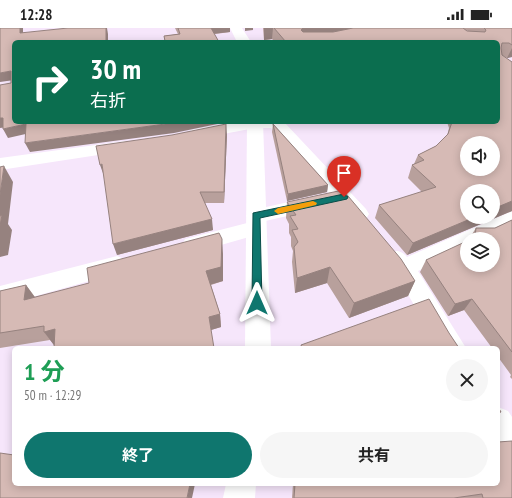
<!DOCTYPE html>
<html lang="ja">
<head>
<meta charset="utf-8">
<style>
	:root { --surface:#fff; --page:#f6f6f6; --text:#222; --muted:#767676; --accent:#0f766e }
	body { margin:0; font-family:"PT Sans Narrow","Noto Sans JP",sans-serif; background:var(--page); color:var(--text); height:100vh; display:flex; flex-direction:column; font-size:15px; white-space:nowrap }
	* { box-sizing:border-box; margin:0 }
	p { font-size:13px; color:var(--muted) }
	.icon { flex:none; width:22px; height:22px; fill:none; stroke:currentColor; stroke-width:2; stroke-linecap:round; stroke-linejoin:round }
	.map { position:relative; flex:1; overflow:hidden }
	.details { position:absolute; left:12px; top:318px; width:488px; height:140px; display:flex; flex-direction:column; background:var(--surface); border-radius:6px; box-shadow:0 2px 10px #0003 }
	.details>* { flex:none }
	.guide { position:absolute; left:12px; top:12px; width:488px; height:84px; border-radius:6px; box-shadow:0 2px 10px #0003; background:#0b6e4f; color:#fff; overflow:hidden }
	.buttons { position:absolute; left:460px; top:108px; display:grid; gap:8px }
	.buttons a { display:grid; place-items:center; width:40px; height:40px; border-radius:50%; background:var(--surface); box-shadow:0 2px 10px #0003; font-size:20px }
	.pin { position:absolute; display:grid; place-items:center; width:34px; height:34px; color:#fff; margin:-41px -17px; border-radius:50% 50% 50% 0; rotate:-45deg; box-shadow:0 0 4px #0007 }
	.pin .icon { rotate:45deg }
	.me { position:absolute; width:44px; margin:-22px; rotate:0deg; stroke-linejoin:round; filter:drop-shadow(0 0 3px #0008) }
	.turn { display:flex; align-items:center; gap:14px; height:84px; padding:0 12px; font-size:18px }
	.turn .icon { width:52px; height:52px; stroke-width:2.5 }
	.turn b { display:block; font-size:28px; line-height:34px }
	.round { display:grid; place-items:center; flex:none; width:42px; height:42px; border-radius:21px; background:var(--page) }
	.headline { display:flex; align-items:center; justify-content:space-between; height:68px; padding:0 12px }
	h1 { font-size:24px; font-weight:700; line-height:30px; color:#1e9e55 }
	.action { display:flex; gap:8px; margin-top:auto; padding:8px 12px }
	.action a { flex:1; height:46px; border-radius:24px; background:var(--accent); color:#fff; font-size:16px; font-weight:700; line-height:46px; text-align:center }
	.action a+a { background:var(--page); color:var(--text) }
	.status { display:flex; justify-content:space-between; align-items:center; height:28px; padding:0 20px; background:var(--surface); direction:ltr }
	.status svg { height:11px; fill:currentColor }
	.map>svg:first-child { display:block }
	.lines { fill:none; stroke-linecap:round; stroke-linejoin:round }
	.minor { fill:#fff; fill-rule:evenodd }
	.tertiary { fill:#fff; fill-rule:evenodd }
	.wall { fill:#b8a09c; fill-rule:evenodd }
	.shaded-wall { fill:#96827f }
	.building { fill:#d6bab5; stroke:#96827f; fill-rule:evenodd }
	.route { fill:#0f766e; stroke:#0a4d48 }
	.slow { fill:#f59e0b }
</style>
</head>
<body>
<div class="status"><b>12:28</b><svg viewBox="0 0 49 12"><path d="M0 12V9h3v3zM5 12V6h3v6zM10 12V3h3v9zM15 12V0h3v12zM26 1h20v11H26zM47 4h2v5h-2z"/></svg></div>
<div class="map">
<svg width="512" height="470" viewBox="0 0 512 470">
	<rect width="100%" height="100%" fill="#f6e6fb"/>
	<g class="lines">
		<g class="minor">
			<path d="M234 94H284L366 181 369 186 366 191 359 193 352 191 271 100H255L197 111 191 110 189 106 191 102Z"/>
			<path d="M125 113 131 114 134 118 131 122 0 142V130Z"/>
			<path d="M315 168 322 170 325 175 322 180 261 194 266 200 263 205 193 225 185 223 182 217 185 211 251 194 246 188 249 183Z"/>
			<path d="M512 183V199L486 211H467V220L418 243 466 320H439L396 246 385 231 388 225C396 222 401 222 407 229Z"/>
			<path d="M117 228 125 231 128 237 125 243 0 278V258Z"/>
			<path d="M498 379 508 383 512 389V417L504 418 498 416Z"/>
		</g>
		<g class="tertiary">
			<path d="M230 0H242L251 14H237Z"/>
			<path d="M247 94H263L271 320H245Z"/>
			<path d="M226 456H256L255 470H223Z"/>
		</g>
	</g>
	<g class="wall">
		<path d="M175 0H230V4L165 13 164 8 178 6Z"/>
		<path d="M263 0H463L468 3 463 0H512V29L507 30 503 28 512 34V183L407 227 375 190 379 177 422 164 408 150 412 137 414 136 418 127 436 118 447 108 449 100 447 94H498V14H275L272 11 264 12ZM467 115H493V141H467ZM467 163H493V189H467Z"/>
		<path d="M273 96 328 157 327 164 287 173 272 104Z"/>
		<path d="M227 107 224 175H205L213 202 117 227Z"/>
		<path d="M287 174 415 253 408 268 349 290 327 255 295 265 292 234 293 223 291 218V209L289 205V196L286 190Z"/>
		<path d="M512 192V351L510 349 511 347 498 329V320H492L464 282 448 288 420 244 426 232 493 211H469L476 200H495Z"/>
		<path d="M223 226V253L211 257 220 286 221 299 211 302 54 317 50 312 0 320V263L26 257 35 269Z"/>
		<path d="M293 456H498L512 470H292Z"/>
	</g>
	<g class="shaded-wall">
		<path d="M20 0H23V14L20 5Z"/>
		<path d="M106 0H107L108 6V14H106Z"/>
		<path d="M210 0H230V4L211 6Z"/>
		<path d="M245 0H253V2L245 3Z"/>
		<path d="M264 0H273L272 11 264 12Z"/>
		<path d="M303 0H358L301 14V2Z"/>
		<path d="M512 20V29L507 30Z"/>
		<path d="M11 43 14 52 0 54V45Z"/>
		<path d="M0 90H3L8 99 0 100Z"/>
		<path d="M180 94H227L174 105 30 124 25 115Z"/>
		<path d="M26 96 30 105 8 110 3 101Z"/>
		<path d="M226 96 227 107 224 175V164Z"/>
		<path d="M102 136 104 148 100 137Z"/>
		<path d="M4 138 13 154 8 196 12 202 8 227 0 229V167Z"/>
		<path d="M328 157 327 164 287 173 288 166Z"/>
		<path d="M512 173V183L407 227 413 215 475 189H493V181Z"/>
		<path d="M212 191 213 202 117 227 113 216Z"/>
		<path d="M222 211 223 226V253L209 257 206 243Z"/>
		<path d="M330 239 327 255 295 265 297 250Z"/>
		<path d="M415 253 408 268 349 290 354 275Z"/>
		<path d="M26 257 36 271 24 272Z"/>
		<path d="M472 271 464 282 448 288 455 276Z"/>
		<path d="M220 286 221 299 211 302 209 289Z"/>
		<path d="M55 301 64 314 54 317 44 304Z"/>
		<path d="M190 456H195L192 470H187Z"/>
	</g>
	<g class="building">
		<path d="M0 0H20V5L68 0H106V14H14V94H180L25 115 26 96 3 101V90H0V57L11 55V43L0 45Z"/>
		<path d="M178 0H211L219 14H152L165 13 164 8 180 6Z"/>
		<path d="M274 0H303L301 2 303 4H333L353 0H463L467 3 485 4 486 2 484 0H512V17L509 15H502L501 20 502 27 512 34V173L493 181V163H467V189H475L413 215 379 177 436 159 412 137 424 132 418 127 436 118 448 106 452 94H498V14H286ZM467 115H493V141H467Z"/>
		<path d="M226 96 224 164H200L212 191 113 216 102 136 100 137 96 118 172 107Z"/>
		<path d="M273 96 328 157 288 166Z"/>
		<path d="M4 138 0 167V139Z"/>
		<path d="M343 162 401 231 415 253 354 275 330 239 297 250 294 219 298 214 292 202 298 201 290 188 296 187 287 174Z"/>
		<path d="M2 187 0 198V188Z"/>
		<path d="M512 192V324L472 271 455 276 426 232 467 213V237H493V211H471L475 209 476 200H495Z"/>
		<path d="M219 205 222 211 221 239 206 243 220 286 209 289 214 320H54L55 301 44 304V298L0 305V263L26 257 24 272 89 255 87 240Z"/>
		<path d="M429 271 449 305 459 320H302L301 317Z"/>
		<path d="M498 379 501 384 498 385Z"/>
		<path d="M512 413V470H483L482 466 454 470H294L295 456H498V414Z"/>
		<path d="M0 425 14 427V456H190L187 470H0Z"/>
	</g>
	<path class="route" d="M344 166 348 169 347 171 260 190 262 275 261 278 257 279 254 278 252 275 253 185Z"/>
	<path class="slow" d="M313 173 317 175 316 177 278 186 274 183 278 180Z"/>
</svg>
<div class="buttons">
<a><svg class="icon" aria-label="sound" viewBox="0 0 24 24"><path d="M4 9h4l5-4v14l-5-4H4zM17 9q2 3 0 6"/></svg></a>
<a><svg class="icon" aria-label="search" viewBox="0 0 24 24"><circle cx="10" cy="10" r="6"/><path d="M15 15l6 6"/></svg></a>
<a><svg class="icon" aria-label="layers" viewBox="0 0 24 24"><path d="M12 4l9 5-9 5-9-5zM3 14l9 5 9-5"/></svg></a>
</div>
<div class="pin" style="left:344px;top:169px;background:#d93025"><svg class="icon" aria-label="arrive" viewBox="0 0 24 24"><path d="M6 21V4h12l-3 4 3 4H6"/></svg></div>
<svg class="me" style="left:257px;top:275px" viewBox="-20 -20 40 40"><path d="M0-17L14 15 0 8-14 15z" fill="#0f766e" stroke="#fff" stroke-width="4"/></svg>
<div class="guide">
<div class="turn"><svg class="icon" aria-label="right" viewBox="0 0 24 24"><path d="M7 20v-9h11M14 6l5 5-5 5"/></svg><div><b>30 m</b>右折</div></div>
</div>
<section class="details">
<div class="headline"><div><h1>1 分</h1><p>50 m · 12:29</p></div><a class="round"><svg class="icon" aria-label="close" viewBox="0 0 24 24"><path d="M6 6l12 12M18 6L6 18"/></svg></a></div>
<div class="action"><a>終了</a><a>共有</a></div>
</section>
</div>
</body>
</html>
